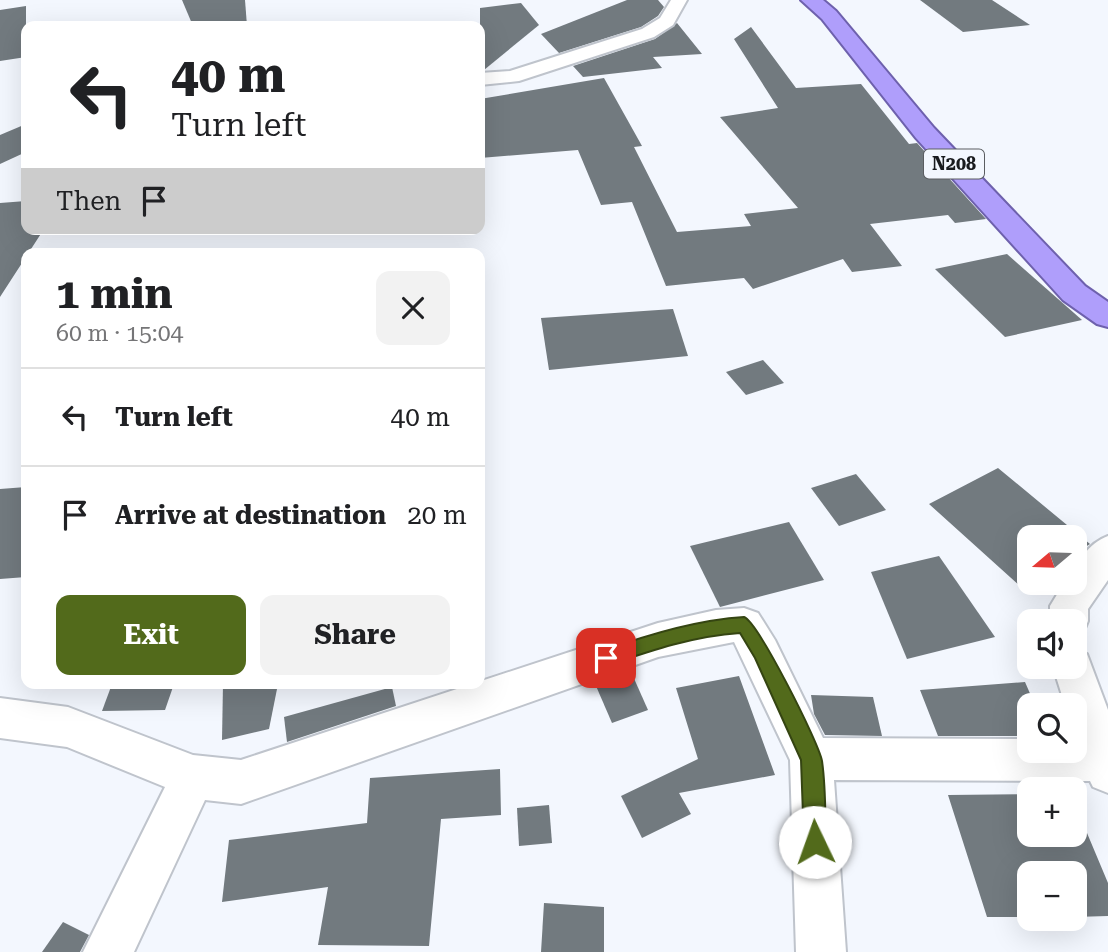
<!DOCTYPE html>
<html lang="en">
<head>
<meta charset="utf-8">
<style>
	:root { --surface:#fff; --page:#f2f2f2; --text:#202124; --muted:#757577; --line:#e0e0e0; --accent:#526a1b }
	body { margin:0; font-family:"Roboto Serif",serif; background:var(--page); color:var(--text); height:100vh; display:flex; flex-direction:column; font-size:26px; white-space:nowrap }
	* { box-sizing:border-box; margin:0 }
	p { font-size:23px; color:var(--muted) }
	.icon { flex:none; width:38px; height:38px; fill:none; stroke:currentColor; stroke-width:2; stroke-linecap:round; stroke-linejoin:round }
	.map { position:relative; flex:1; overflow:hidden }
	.sheet { position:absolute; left:21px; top:248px; width:464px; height:441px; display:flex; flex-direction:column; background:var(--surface); border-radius:14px; box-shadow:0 7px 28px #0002 }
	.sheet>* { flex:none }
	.top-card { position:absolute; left:21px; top:21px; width:464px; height:214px; border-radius:14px; box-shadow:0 7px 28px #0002; background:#fff; color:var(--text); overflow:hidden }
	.needle { width:46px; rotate:251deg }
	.controls { position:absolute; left:1017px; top:525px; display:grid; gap:14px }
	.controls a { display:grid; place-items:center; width:70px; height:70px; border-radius:14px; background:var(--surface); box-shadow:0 7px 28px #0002; font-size:35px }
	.pin { position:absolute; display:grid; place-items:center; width:60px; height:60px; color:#fff; margin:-30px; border-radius:14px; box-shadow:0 4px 10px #0006 }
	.me { position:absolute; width:77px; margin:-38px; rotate:357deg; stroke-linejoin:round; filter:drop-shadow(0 0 5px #0008) }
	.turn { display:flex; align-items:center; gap:24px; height:147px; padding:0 35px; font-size:32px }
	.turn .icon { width:91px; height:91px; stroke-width:2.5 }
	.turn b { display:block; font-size:49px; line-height:60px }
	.then { display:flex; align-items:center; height:66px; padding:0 35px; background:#0003; gap:14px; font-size:26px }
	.round { display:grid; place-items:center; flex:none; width:74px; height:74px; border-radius:14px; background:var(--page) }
	.head { display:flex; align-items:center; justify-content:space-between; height:119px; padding:0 35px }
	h1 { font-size:42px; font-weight:700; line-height:52px }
	.action { display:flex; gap:14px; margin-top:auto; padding:14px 35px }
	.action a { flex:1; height:80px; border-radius:14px; background:var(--accent); color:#fff; font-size:28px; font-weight:700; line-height:80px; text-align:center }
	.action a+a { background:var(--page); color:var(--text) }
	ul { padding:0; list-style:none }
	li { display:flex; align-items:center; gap:21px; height:98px; padding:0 35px; border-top:2px solid var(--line) }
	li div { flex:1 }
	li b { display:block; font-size:26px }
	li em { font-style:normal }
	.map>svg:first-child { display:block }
	.building { fill:#727a7f }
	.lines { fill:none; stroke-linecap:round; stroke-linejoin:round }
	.minor-casing { stroke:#bfc4cc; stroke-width:4 }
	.trunk-casing { stroke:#6e61ad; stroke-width:4 }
	.minor { fill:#fff; fill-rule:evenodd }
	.trunk { fill:#af9efb; fill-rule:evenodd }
	.route { fill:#526a1b; stroke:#354512; stroke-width:2 }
	.labels { text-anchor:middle; stroke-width:7; stroke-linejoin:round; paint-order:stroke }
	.shield { fill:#f3f7fe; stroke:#5a5d61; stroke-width:2 }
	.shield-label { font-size:18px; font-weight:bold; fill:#191b1e }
</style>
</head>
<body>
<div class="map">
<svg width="1108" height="952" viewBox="0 0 1108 952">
	<rect width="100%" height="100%" fill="#f3f7fe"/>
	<g class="building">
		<path d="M182 0H245L247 26H193Z"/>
		<path d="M627 0H658L664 7 658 16 641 27 559 53 541 34Z"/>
		<path d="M920 0H992L1030 25 963 32Z"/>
		<path d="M521 3 539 25 484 70 480 71V8Z"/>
		<path d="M26 6V57L0 61V10Z"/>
		<path d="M677 23 702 54 653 57 662 68 583 77 573 66 655 39Z"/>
		<path d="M751 27 796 88 861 84 909 144 917 143 986 219 955 223 948 215 870 224 902 266 852 272 843 259 753 289 744 278 666 286 632 202 601 205 578 150 480 158V99L604 78 642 146 634 147 677 232 751 226 744 214 798 208 720 117 778 108 734 39Z"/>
		<path d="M26 124V152L0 164V135Z"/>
		<path d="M26 201V229H44L0 297V203Z"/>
		<path d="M1007 254 1082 320 1005 337 935 269Z"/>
		<path d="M673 309 688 356 549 370 541 318Z"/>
		<path d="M763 360 784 383 746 395 726 372Z"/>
		<path d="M998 468 1090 544 1074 554V537H1029V580L1020 586 929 504Z"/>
		<path d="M856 474 886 510 839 526 811 488Z"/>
		<path d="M26 487V577L0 579V489Z"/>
		<path d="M789 522 824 580 720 607 690 546Z"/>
		<path d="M939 556 995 637 907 659 871 572Z"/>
		<path d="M632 674 648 710 612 723 596 686Z"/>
		<path d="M739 676 775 775 679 793 691 814 642 838 621 796 698 759 676 688Z"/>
		<path d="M1025 682 1035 705H1029V736H938L920 690Z"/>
		<path d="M112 684H174L165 710 102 711Z"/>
		<path d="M223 684H278L269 729 222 740Z"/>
		<path d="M392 687 396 706 287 742 284 717Z"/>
		<path d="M811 695 873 697 882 736 825 735 814 714Z"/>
		<path d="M500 769 501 815 441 819 429 946 318 945 328 887 222 902 229 840 367 823 370 778Z"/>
		<path d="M1029 794V835H1074V802L1108 883V916L1074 917V873H1029V917H987L948 795Z"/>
		<path d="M549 805 552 843 519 846 517 808Z"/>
		<path d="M544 903 604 907V952H541Z"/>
		<path d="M63 922 89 935 80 952H42Z"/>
	</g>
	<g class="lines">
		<g class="minor-casing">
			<g id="minor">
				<path d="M671 0H687L673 25 654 37 519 81 480 85V73L510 71 642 29 660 18Z"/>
				<path d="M1108 536V580L1088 609V621L1083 633 1074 636V621H1050V606L1064 583H1074C1074 563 1089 543 1108 536Z"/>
				<path d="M744 608 758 613 775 640 823 738 1029 739V751H1074V705H1065L1053 667H1074V650L1087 654 1108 710V793L1093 787 1090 781 834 780 846 952H796L790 760 734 642 658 657 241 804 205 800 134 952H83L165 787 67 747 0 738V698L68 707 193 755 241 760 658 623 716 610Z"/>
			</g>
		</g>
		<g class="trunk-casing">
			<path id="trunk" d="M801 0H823L836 11 934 128 1085 286 1108 302V327L1097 324 1063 300 916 138 822 19Z"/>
		</g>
		<use href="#minor" class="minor"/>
		<use href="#trunk" class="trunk"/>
	</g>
	<path class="route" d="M744 617C758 622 819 743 822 761 826 788 825 816 826 842L823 850 815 853 808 850 804 842 801 760 755 658 740 633C693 636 650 651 606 666L600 664 597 658 600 652C646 635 695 620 744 617Z"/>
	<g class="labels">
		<rect class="shield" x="924" y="149.5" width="60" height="29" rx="5"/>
		<g class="shield-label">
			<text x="954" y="170">N208</text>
		</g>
	</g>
</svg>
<div class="controls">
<a><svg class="needle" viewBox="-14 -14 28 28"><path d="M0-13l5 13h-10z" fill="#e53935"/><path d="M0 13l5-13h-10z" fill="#757577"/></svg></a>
<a><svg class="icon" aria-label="sound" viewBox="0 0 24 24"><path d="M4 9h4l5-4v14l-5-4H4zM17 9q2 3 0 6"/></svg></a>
<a><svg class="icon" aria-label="search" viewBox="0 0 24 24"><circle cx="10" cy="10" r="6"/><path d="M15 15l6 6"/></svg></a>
<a>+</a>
<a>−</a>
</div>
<div class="pin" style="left:606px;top:658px;background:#d93025"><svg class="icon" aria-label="arrive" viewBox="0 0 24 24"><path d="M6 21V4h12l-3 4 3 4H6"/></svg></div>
<svg class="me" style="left:815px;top:842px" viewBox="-20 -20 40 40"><circle r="19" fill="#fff"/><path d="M0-13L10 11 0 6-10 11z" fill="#526a1b"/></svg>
<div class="top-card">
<div class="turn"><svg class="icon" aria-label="left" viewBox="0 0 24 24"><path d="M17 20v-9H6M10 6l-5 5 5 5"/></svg><div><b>40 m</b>Turn left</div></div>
<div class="then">Then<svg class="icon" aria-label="arrive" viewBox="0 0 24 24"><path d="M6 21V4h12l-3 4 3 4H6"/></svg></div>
</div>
<section class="sheet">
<div class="head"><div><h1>1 min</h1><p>60 m · 15:04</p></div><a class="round"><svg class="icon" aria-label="close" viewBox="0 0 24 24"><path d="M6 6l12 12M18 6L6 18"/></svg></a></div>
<ul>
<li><svg class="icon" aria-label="left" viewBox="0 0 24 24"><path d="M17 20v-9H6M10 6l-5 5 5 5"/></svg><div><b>Turn left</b></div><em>40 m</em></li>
<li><svg class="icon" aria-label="arrive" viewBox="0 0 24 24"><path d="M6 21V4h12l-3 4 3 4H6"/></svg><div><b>Arrive at destination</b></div><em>20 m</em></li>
</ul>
<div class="action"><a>Exit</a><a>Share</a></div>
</section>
</div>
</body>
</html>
